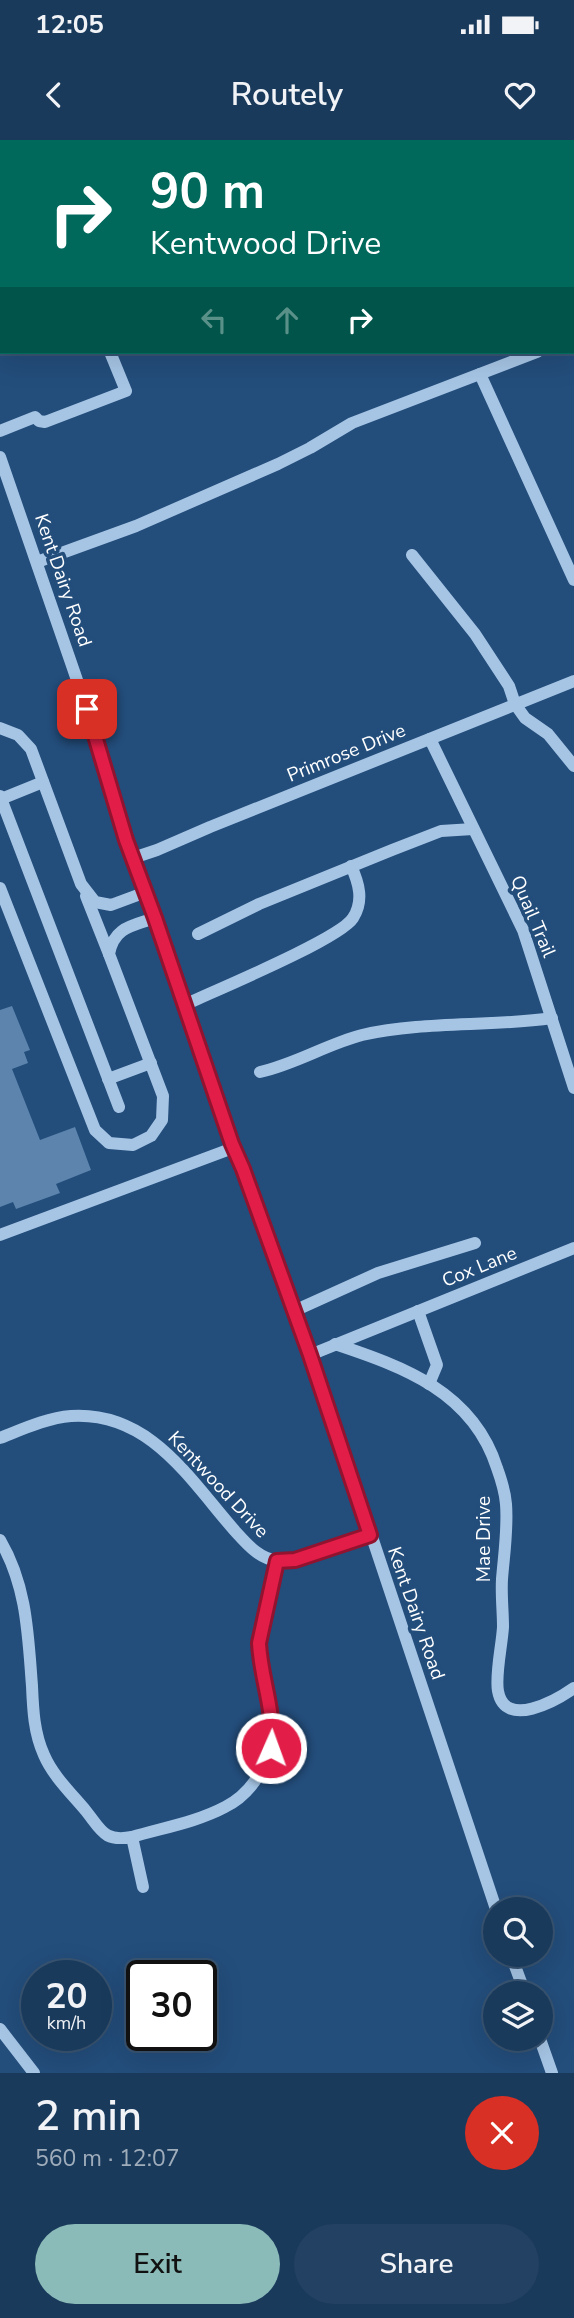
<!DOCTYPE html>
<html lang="en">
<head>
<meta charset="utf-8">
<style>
	:root { --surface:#1a3a5c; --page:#234162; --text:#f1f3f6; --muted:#9fadbb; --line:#385472; --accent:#8bbbb9 }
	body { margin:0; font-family:"Nunito Sans",sans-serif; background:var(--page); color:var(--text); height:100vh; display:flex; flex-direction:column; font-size:26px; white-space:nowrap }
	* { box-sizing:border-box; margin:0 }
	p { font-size:23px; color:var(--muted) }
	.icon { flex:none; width:38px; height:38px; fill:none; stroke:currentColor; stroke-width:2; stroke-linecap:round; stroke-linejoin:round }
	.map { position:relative; height:1933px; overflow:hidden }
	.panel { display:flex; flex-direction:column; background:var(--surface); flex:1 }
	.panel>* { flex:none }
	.banner { position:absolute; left:0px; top:0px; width:574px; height:214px; box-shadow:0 7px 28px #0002,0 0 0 2px var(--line); background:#00695c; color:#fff; overflow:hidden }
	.buttons { position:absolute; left:483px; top:1757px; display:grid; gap:14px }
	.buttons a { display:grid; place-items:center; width:70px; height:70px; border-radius:50%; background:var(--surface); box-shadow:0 7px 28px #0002,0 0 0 2px var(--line); font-size:35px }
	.speed { position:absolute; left:21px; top:1820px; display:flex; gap:14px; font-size:35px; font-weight:700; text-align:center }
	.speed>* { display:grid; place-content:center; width:91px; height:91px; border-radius:50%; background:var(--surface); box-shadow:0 7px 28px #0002,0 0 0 2px var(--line); line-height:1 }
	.speed small { font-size:18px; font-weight:400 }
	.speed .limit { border:4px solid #111; border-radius:10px; background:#fff; color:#111 }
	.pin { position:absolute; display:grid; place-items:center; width:60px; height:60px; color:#fff; margin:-30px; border-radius:14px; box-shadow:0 4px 10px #0006 }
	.me { position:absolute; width:77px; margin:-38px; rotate:2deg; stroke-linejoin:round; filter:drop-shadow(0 0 5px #0008) }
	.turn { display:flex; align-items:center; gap:24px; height:147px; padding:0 35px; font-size:32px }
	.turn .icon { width:91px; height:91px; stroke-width:2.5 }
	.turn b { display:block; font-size:49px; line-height:60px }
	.lanes { display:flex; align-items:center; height:66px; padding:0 35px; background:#0003; justify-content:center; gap:35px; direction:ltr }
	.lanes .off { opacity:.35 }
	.round { display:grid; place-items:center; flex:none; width:74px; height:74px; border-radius:37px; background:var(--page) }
	.overview { display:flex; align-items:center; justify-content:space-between; height:119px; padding:0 35px }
	h1 { font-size:42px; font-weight:600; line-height:52px }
	.action { display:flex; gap:14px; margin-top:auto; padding:14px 35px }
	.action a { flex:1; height:80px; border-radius:42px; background:var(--accent); color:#111; font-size:28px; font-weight:600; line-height:80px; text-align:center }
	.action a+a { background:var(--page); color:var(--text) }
	.status { display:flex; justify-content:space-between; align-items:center; height:49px; padding:0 35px; background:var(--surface); direction:ltr }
	.status svg { height:19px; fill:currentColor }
	header { display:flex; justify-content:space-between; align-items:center; height:91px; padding:0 35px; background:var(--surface); font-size:32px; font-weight:600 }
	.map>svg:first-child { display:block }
	.building { fill:#5c84ad }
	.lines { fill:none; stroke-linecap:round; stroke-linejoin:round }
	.minor { stroke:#a6c5e5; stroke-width:12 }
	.route-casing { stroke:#92132f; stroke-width:18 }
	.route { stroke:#e11d48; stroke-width:12 }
	.labels { text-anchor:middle; stroke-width:7; stroke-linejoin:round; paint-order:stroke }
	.street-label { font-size:19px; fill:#fff; stroke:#234d7b }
</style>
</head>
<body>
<div class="status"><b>12:05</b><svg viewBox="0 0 49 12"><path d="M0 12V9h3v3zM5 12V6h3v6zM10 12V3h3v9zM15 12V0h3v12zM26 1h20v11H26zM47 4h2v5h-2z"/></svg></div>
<header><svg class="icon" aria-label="back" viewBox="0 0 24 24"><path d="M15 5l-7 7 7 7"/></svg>Routely<svg class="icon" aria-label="heart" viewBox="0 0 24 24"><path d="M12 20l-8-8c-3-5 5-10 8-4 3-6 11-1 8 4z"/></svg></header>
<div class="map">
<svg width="574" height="1933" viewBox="0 0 574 1933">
	<rect width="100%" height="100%" fill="#234d7b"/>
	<path class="building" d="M12 866 30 910 24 912 28 923 12 929 40 1000 75 987 91 1030 56 1044 60 1053 16 1069 13 1062 0 1067V870Z"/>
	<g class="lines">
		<g class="minor">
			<path d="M126 0 127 2"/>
			<path d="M340 0 341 2"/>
			<path d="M572 3 574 2"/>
			<path d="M572 199 574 198"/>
			<path d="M480 234 574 440"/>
			<path d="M0 291 35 277 39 281 45 282 126 251 110 212"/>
			<path d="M0 317 87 569 126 700 166 808 232 1004 244 1029 330 1271 496 1769"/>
			<path d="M412 415 475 494 509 546 515 564 525 578 548 594 574 626"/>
			<path d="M37 422 136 386 278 324 310 308 352 283 537 212"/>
			<path d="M0 588 18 595 31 609 81 744 95 762 111 765 146 752"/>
			<path d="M430 599 523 790 574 948"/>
			<path d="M0 656 119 967"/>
			<path d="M1 659 43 642"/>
			<path d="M133 718 157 710 210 687 574 541"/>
			<path d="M0 748 95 990 109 1003 133 1005 151 996 162 980 163 956 109 814C114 787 132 786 155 778"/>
			<path d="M86 756 109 814"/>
			<path d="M198 794 259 764 392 710 441 691 473 689"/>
			<path d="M184 865C214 851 340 799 353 778 364 761 359 743 351 726"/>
			<path d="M260 932C296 924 327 904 362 895 424 881 489 887 552 878"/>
			<path d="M108 939 151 923"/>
			<path d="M0 1095 233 1008"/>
			<path d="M294 1171 378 1133 475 1103"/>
			<path d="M418 1171 437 1225 429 1244"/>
			<path d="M335 1204C404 1227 473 1252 497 1328 501 1339 505 1352 506 1364 508 1389 504 1414 502 1439 501 1455 503 1471 503 1487 502 1505 495 1535 498 1551 505 1590 557 1560 574 1548"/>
			<path d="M310 1215 574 1108"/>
			<path d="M0 1298C23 1289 47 1278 71 1276 150 1271 190 1340 235 1391 247 1404 259 1419 278 1421 308 1422 342 1404 370 1395"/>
			<path d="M0 1400C27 1446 28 1495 32 1546 33 1570 34 1593 44 1615 53 1636 71 1653 86 1671 102 1691 104 1702 132 1697 162 1688 197 1682 225 1667 257 1651 276 1612 272 1577 270 1552 260 1528 259 1503L277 1421"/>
			<path d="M132 1697 143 1747"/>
			<path d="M511 1815 525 1853"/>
			<path d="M0 1889 34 1933"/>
			<path d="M540 1899 552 1933"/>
		</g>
	</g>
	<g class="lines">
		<g class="route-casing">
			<path id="route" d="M87 569 126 700 155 778 232 1004 243 1029 310 1215 370 1395 295 1420 277 1421 259 1503C261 1541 275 1568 271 1608"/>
		</g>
		<use href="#route" class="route"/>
	</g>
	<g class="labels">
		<g class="street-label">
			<text transform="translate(64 440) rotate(71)" y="7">Kent Dairy Road</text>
			<text transform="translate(346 612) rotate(-22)" y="7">Primrose Drive</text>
			<text transform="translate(534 776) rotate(67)" y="7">Quail Trail</text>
			<text transform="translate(479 1126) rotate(-22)" y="7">Cox Lane</text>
			<text transform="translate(219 1344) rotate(47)" y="7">Kentwood Drive</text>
			<text transform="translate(483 1399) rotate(-90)" y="7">Mae Drive</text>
			<text transform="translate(417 1473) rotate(71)" y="7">Kent Dairy Road</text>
		</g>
	</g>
</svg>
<div class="buttons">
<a><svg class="icon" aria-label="search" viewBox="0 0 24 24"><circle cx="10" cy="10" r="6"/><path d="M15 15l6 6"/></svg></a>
<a><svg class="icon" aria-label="layers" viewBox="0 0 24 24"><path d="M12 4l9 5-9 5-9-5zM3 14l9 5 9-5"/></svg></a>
</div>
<div class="speed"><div>20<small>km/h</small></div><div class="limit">30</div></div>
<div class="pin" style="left:87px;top:569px;background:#d93025"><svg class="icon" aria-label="arrive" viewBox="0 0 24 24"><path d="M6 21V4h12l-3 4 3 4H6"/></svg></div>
<svg class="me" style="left:271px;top:1608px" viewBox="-20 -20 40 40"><circle r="17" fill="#e11d48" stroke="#fff" stroke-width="3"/><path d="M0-11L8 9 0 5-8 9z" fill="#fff"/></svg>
<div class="banner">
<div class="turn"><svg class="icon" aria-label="right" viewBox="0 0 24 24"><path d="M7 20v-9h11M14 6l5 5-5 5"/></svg><div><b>90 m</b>Kentwood Drive</div></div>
<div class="lanes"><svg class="icon off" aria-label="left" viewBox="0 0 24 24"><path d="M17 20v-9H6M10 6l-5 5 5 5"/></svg><svg class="icon off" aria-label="ahead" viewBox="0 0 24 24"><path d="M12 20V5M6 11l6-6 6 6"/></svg><svg class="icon" aria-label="right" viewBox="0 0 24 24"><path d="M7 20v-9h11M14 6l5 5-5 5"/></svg></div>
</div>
</div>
<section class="panel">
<div class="overview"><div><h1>2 min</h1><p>560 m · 12:07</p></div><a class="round" style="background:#d93025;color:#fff"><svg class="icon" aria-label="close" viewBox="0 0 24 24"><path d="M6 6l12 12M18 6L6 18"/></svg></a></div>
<div class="action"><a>Exit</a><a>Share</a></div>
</section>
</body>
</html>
